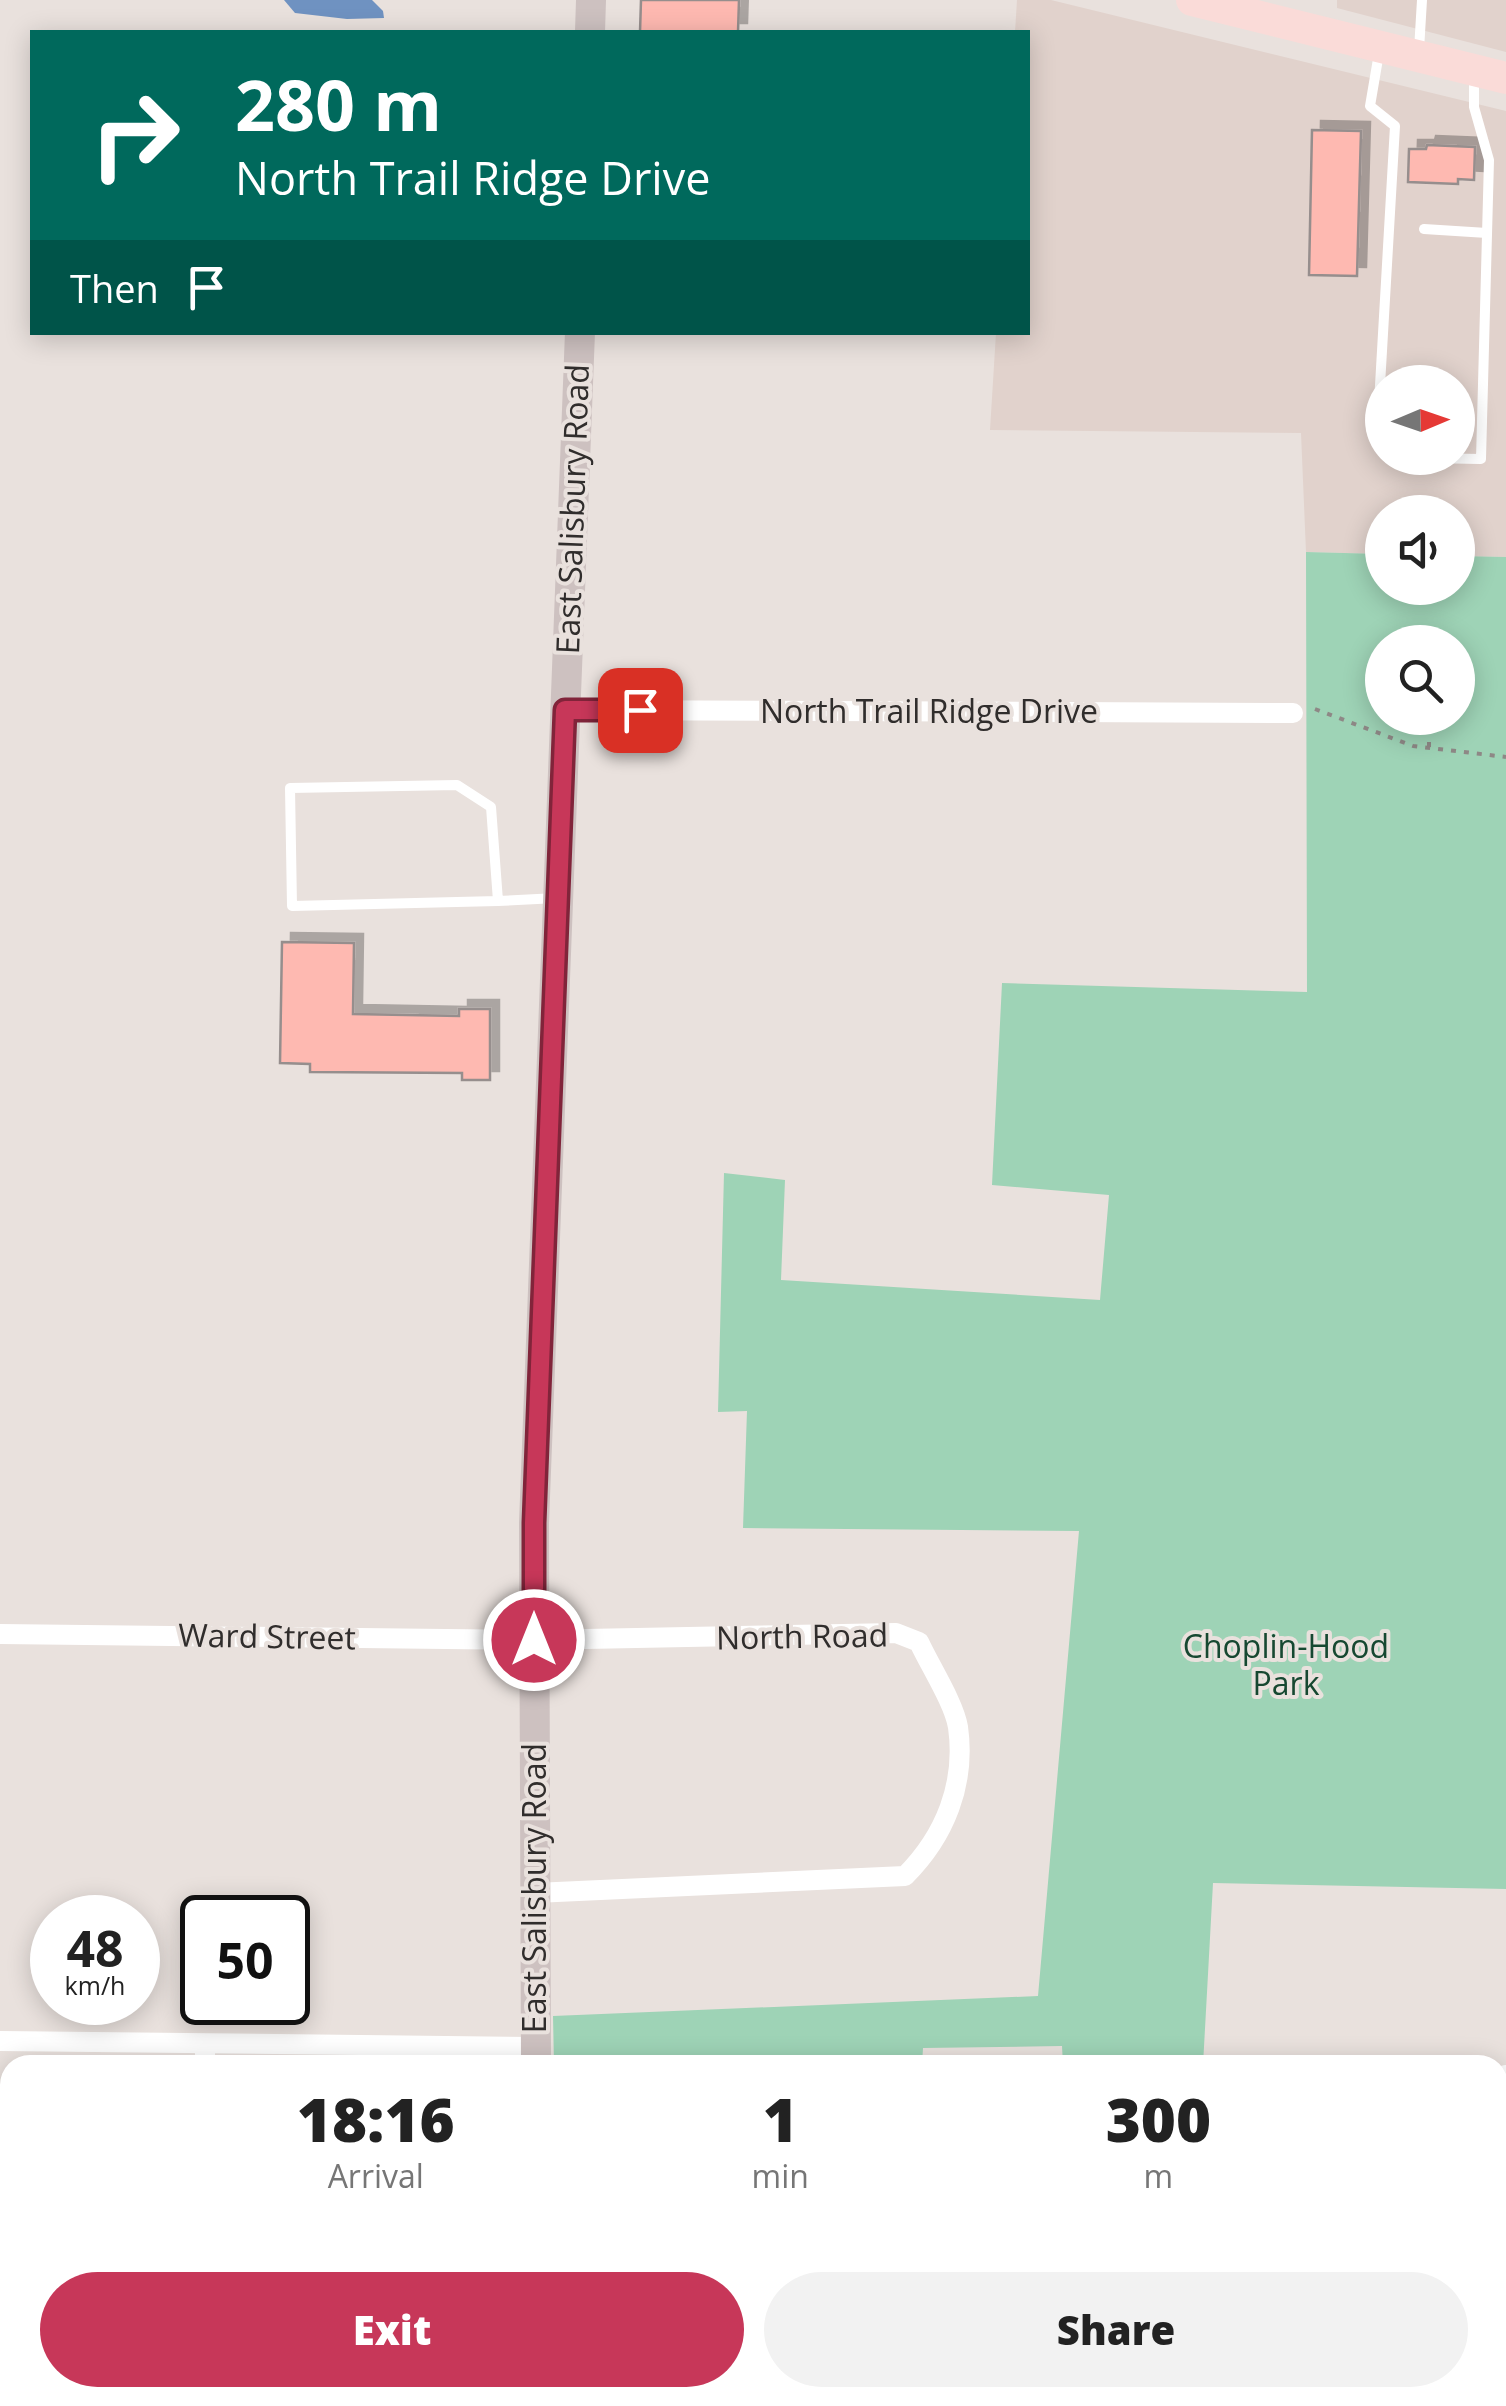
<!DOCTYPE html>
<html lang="en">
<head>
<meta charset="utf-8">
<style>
	:root { --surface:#fff; --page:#f2f2f2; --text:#222; --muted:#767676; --accent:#c73759 }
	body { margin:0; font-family:"Open Sans",sans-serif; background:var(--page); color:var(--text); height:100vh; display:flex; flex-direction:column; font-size:38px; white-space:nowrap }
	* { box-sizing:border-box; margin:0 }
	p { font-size:32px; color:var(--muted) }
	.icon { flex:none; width:55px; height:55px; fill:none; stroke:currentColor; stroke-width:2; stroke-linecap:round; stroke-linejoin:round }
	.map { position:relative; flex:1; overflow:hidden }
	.panel { position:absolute; left:0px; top:2055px; width:1508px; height:352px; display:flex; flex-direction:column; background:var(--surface); border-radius:30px 30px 0 0; box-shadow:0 5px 25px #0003 }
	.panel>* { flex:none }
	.top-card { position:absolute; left:30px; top:30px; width:1000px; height:305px; border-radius:0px; box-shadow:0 5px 25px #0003; background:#00695c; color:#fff; overflow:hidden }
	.needle { width:65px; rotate:88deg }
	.fabs { position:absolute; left:1365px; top:365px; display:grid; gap:20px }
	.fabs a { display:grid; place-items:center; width:110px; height:110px; border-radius:50%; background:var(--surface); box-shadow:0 5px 25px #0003; font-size:50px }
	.speed { position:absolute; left:30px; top:1895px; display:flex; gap:20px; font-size:50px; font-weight:700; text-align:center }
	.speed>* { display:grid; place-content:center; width:130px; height:130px; border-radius:50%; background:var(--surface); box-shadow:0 5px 25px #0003; line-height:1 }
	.speed small { font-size:25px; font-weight:400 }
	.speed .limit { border:5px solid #111; border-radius:15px; background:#fff; color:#111 }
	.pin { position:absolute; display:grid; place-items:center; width:85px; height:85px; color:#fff; margin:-42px; border-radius:20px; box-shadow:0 5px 15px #0006 }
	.me { position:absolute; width:110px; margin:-55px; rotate:0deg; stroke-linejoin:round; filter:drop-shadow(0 0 8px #0008) }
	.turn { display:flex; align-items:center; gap:35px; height:210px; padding:0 40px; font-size:45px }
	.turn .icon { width:130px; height:130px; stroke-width:2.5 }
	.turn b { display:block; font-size:70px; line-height:85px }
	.then { display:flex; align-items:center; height:95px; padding:0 40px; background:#0003; gap:20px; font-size:38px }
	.eta { display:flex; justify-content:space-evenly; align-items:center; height:170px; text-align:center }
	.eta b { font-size:60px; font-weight:800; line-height:70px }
	.button { display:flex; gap:20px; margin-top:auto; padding:20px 40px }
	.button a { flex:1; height:115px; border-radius:60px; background:var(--accent); color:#fff; font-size:40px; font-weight:800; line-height:115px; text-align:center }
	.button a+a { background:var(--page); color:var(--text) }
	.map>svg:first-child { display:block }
	.built { fill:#e1d2cc; fill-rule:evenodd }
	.green { fill:#9ed3b6; fill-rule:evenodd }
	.water { fill:#6f92c1 }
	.building { fill:#feb9b1; stroke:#968e8d; stroke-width:2.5; filter:url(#shadow) }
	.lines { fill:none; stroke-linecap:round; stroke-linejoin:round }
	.path { stroke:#8e8886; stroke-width:4; stroke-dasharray:5 8; stroke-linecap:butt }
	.lane { stroke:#fff; stroke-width:10 }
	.street { stroke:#fff; stroke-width:20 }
	.secondary { stroke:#cdc1c0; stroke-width:30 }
	.primary { stroke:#fadbd8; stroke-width:32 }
	.route-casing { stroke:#81243a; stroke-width:25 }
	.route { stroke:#c73759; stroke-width:18 }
	.labels { text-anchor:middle; stroke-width:8; stroke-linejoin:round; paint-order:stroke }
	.street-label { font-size:32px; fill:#302d2c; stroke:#e9e1dd }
	.park-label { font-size:32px; fill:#164831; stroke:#e9e1dd }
</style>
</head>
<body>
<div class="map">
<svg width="1506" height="2406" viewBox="0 0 1506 2406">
	<defs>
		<filter id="shadow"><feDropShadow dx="9" dy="-9" stdDeviation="0" flood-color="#0004"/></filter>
	</defs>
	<rect width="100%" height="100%" fill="#e9e1dd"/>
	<g class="built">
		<path d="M1017 0H1051L1506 111V557L1458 556V512H1382V554L1306 552 1301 433 990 430 996 333 1028 332V32H1015ZM1382 382H1458V458H1382Z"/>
		<path d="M1337 0H1506V52L1337 8Z"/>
	</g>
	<g class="green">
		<path d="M1306 552 1382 554V588H1458V556L1506 557V1889L1213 1883 1203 2065H1063L1062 2046 923 2048 922 2065H554L553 2016 1038 1996 1079 1531 743 1528 747 1411 718 1412 724 1173 785 1180 781 1280 1100 1300 1109 1195 992 1185 1002 983 1307 992ZM1382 642H1458V718H1382Z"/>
		<path d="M1498 2263H1506V2406H1012L1036 2398H1498Z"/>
	</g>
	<path class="water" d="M284 0H372L383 11 384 18 347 19 295 13Z"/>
	<g class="building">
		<path d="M641 0H739L738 32H640Z"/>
		<path d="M1312 130 1361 131 1357 276 1309 275Z"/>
		<path d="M1427 145 1475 147 1474 180 1458 179V184L1408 182 1409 149H1426Z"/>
		<path d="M282 942 354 943 353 1014 459 1016V1009H490V1080H462V1073L310 1072V1064L280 1063Z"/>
	</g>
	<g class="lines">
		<g class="path">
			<path d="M1458 669 1463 674 1458 684"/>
			<path d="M1315 709 1413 746 1506 757"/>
			<path d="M1409 718 1429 733"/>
			<path d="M1429 747V733L1438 718"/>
		</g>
		<g class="lane">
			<path d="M1419 50 1422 0"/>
			<path d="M1424 229 1487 233"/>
			<path d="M1378 420 1395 126 1370 106 1379 53"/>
			<path d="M1425 458 1481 459 1489 160 1474 107V76"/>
			<path d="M498 901 292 906 290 788 457 785 491 807 498 901 557 898"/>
		</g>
		<g class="street">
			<path d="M565 710 1293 713"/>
			<path d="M0 1634 534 1640 896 1633 919 1642C930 1666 954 1703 958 1727 966 1784 945 1836 905 1876L535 1893"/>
			<path d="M0 2041 536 2047"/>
			<path d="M205 2065V2044"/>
			<path d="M1498 2077 1506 2075"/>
			<path d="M0 2332H10"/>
			<path d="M202 2406V2398"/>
		</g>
		<g class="secondary">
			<path d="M590 32 591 0"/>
			<path d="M536 2065 534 1523 580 332"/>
			<path d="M536 2406V2398"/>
		</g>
		<path class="primary" d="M1192 0 1506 78"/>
	</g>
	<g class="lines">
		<g class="route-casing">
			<path id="route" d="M534 1640V1523L565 710H640"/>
		</g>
		<use href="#route" class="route"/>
	</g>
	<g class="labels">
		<g class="street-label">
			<text transform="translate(573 509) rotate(-88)" y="11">East Salisbury Road</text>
			<text x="929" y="723">North Trail Ridge Drive</text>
			<text transform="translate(267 1637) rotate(1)" y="11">Ward Street</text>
			<text transform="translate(802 1637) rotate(-1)" y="11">North Road</text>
			<text transform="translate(535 1888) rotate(-90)" y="11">East Salisbury Road</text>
		</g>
		<g class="park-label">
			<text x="1286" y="1658">Choplin-Hood<tspan x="1286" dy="37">Park</tspan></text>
		</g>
	</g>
</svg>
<div class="fabs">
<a><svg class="needle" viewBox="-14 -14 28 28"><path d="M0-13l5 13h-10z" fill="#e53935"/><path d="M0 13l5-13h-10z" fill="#767676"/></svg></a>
<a><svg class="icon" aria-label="sound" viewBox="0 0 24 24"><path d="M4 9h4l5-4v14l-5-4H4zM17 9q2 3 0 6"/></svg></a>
<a><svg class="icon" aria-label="search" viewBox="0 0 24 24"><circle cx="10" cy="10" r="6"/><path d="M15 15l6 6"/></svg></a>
</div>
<div class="speed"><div>48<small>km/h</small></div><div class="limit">50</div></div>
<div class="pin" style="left:640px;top:710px;background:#d93025"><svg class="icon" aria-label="arrive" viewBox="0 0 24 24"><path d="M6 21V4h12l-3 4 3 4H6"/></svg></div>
<svg class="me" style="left:534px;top:1640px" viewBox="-20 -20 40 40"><circle r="17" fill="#c73759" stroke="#fff" stroke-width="3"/><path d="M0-11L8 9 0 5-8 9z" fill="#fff"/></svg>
<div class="top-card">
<div class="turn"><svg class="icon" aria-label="right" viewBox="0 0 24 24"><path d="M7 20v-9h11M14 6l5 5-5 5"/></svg><div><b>280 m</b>North Trail Ridge Drive</div></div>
<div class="then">Then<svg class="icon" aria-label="arrive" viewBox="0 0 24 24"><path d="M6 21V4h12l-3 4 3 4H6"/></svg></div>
</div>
<section class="panel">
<div class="eta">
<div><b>18:16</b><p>Arrival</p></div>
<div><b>1</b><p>min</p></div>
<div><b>300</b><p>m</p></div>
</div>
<div class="button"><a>Exit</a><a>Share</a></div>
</section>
</div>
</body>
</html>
